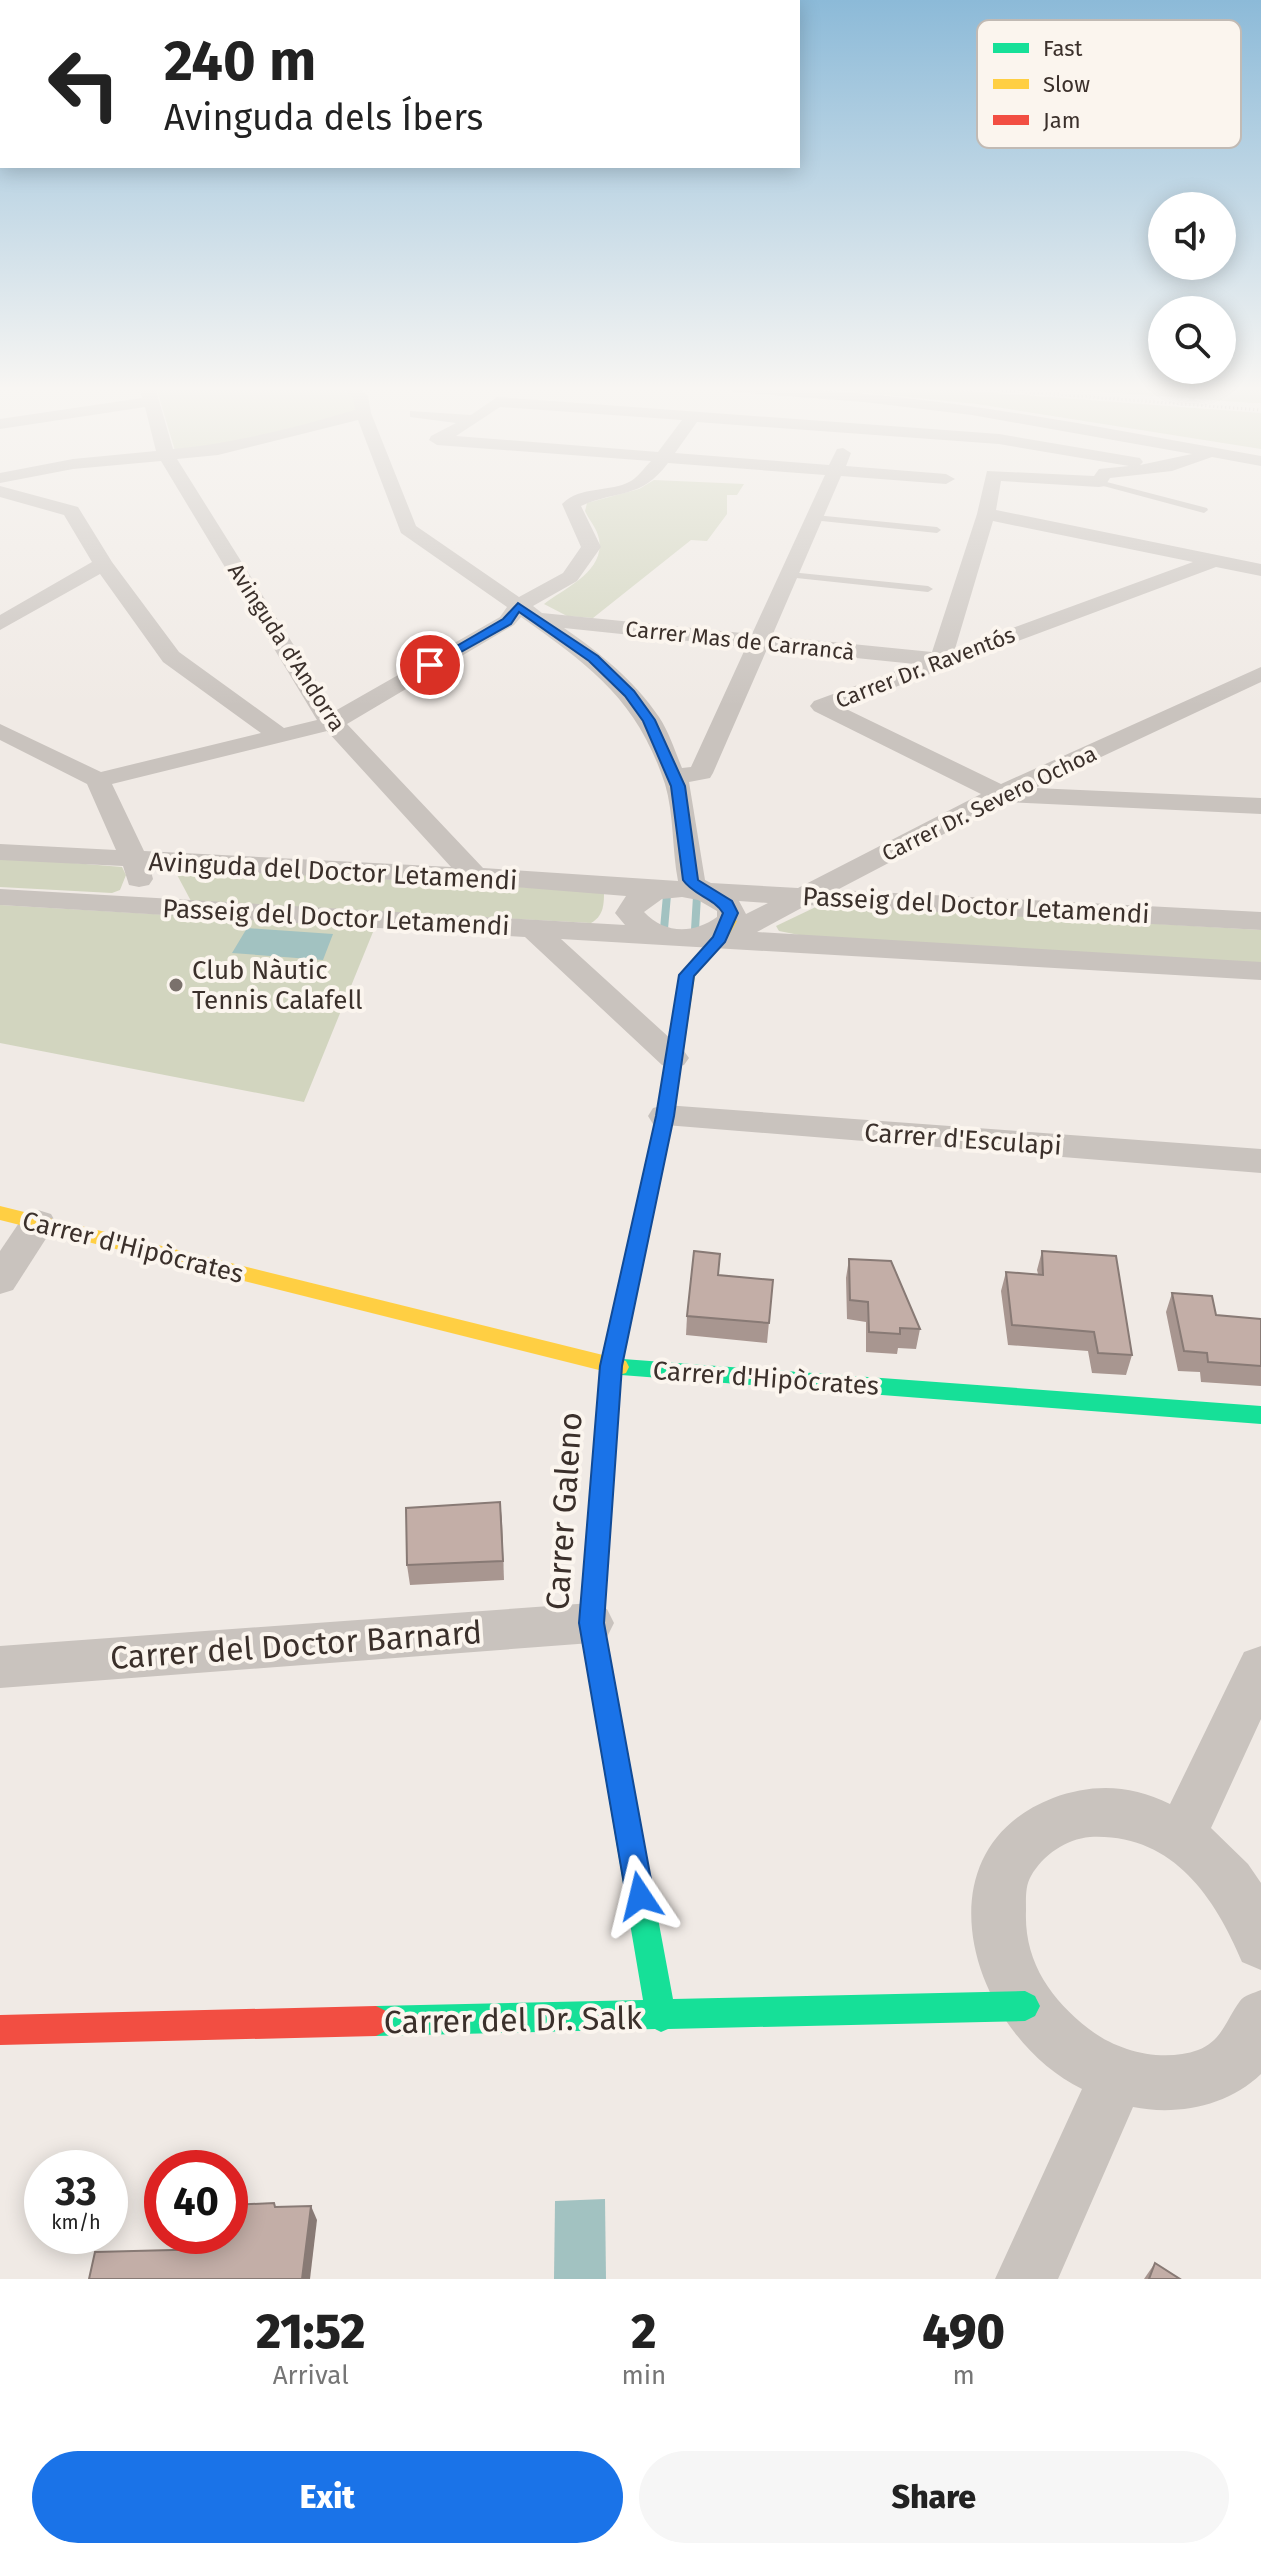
<!DOCTYPE html>
<html lang="en">
<head>
<meta charset="utf-8">
<style>
	:root { --surface:#fff; --page:#f6f6f6; --text:#222; --muted:#767676; --accent:#1a73e8 }
	body { margin:0; font-family:"Fira Sans",sans-serif; background:var(--page); color:var(--text); height:100vh; display:flex; flex-direction:column; font-size:30px; white-space:nowrap }
	* { box-sizing:border-box; margin:0 }
	p { font-size:26px; color:var(--muted) }
	.icon { flex:none; width:44px; height:44px; fill:none; stroke:currentColor; stroke-width:2; stroke-linecap:round; stroke-linejoin:round }
	.map { position:relative; height:2279px; overflow:hidden }
	.drawer { display:flex; flex-direction:column; background:var(--surface); flex:1 }
	.drawer>* { flex:none }
	.banner { position:absolute; left:0px; top:0px; width:800px; height:168px; box-shadow:0 4px 20px #0003; background:#fff; color:var(--text); overflow:hidden }
	.buttons { position:absolute; left:1148px; top:192px; display:grid; gap:16px }
	.buttons a { display:grid; place-items:center; width:88px; height:88px; border-radius:50%; background:var(--surface); box-shadow:0 4px 20px #0003; font-size:40px }
	.speed { position:absolute; left:24px; top:2150px; display:flex; gap:16px; font-size:40px; font-weight:700; text-align:center }
	.speed>* { display:grid; place-content:center; width:104px; height:104px; border-radius:50%; background:var(--surface); box-shadow:0 4px 20px #0003; line-height:1 }
	.speed small { font-size:20px; font-weight:400 }
	.speed .limit { border:12px solid #d22; background:#fff; color:#111 }
	.pin { position:absolute; display:grid; place-items:center; width:68px; height:68px; color:#fff; margin:-34px; border:4px solid #fff; border-radius:50%; box-shadow:0 2px 8px #0007 }
	.me { position:absolute; width:88px; margin:-44px; rotate:350deg; stroke-linejoin:round; filter:drop-shadow(0 0 6px #0008) }
	.turn { display:flex; align-items:center; gap:28px; height:168px; padding:0 32px; font-size:36px }
	.turn .icon { width:104px; height:104px; stroke-width:2.5 }
	.turn b { display:block; font-size:56px; line-height:68px }
	.eta { display:flex; justify-content:space-evenly; align-items:center; height:136px; text-align:center }
	.eta b { font-size:48px; font-weight:800; line-height:56px }
	.button { display:flex; gap:16px; margin-top:auto; padding:16px 32px }
	.button a { flex:1; height:92px; border-radius:48px; background:var(--accent); color:#fff; font-size:32px; font-weight:800; line-height:92px; text-align:center }
	.button a+a { background:var(--page); color:var(--text) }
	.map>svg:first-child { display:block }
	.green { fill:#d2d5bf }
	.water { fill:#a2c2c1 }
	.lines { fill:none; stroke-linecap:round; stroke-linejoin:round }
	.stream { stroke:#a2c2c1; stroke-width:8 }
	.lane { fill:#c9c3be; fill-rule:evenodd }
	.street { fill:#c9c3be; fill-rule:evenodd }
	.fast { fill:#16e098; fill-rule:evenodd }
	.slow { fill:#ffcf43; fill-rule:evenodd }
	.jam { fill:#f24e42; fill-rule:evenodd }
	.rail { stroke:#b1aca8; stroke-width:3; stroke-dasharray:1 3; stroke-linecap:butt }
	.wall { fill:#a89690 }
	.shaded-wall { fill:#887a75 }
	.building { fill:#c3aea7; stroke:#887a75; stroke-width:2 }
	.route { fill:#1a73e8; stroke:#114b97; stroke-width:2 }
	.poi-dot { fill:#7a716c; stroke:#fbf5ee; stroke-width:3 }
	.labels { text-anchor:middle; stroke-width:8; stroke-linejoin:round; paint-order:stroke }
	.far-street-label { font-size:22px; fill:#3b302b; stroke:#fbf5ee }
	.street-label { font-size:26px; fill:#3b302b; stroke:#fbf5ee }
	.poi-label { font-size:26px; fill:#3b302b; stroke:#fbf5ee; text-anchor:start }
	.near-street-label { font-size:32px; fill:#3b302b; stroke:#fbf5ee }
	.key { fill:#fbf5ee; stroke:#c1bab4; stroke-width:2 }
	.key-label { font-size:22px; fill:#3b302b }
</style>
</head>
<body>
<div class="map">
<svg width="1261" height="2279" viewBox="0 0 1261 2279">
	<rect width="100%" height="100%" fill="#f0eae5"/>
	<g class="green">
		<path d="M156 387H338L361 402 354 416 176 454Z"/>
		<path d="M806 387H916L1261 413V449L977 404Z"/>
		<path d="M1036 387H1261V403H1252Z"/>
		<path d="M654 480 744 484 737 495H727V514L707 541 691 540 593 618 567 616 544 604C564 588 605 572 599 539 597 528 589 520 585 511L587 503 639 489Z"/>
		<path d="M0 857 122 867 126 875 120 890 112 893 0 887Z"/>
		<path d="M178 867 604 892C604 906 603 916 591 923L191 901 175 871Z"/>
		<path d="M822 904 1261 930V964L804 936 779 931 776 926Z"/>
		<path d="M0 905 375 927 304 1102 0 1043Z"/>
	</g>
	<g class="water">
		<path d="M247 928 333 934 323 960 232 953Z"/>
		<path d="M605 2199 606 2279H554L555 2201Z"/>
	</g>
	<g class="lines">
		<g class="stream">
			<path d="M664 929 667 895"/>
			<path d="M695 930 697 896"/>
		</g>
		<g class="lane">
			<path d="M1099 480 1207 508 1208 510 1204 513 1096 484V480Z"/>
			<path d="M815 515 937 527 941 530 937 533 812 520V516Z"/>
			<path d="M790 572 928 586 933 589 928 592 787 577 785 575Z"/>
		</g>
		<g class="street">
			<path d="M139 387H155L173 449C235 443 295 428 355 410L353 398 340 387H358L368 396 371 413 416 526 519 597 563 573 581 547 562 504C581 485 610 493 631 481 638 477 645 467 651 461L437 445 429 440 431 436 456 423 410 417V411L471 415 497 397 999 434 1134 457 1140 458 1143 462 1140 465 1192 454 972 415 864 402 734 392 727 387C907 387 1084 425 1261 456V466L1212 457 1172 471 1110 478 1105 486 1099 487 1001 481 996 510 1261 564V576L1216 567 842 707 1001 784 1261 667V682L1035 788 1261 798V814L1005 802 837 890 1261 912V930L807 905 757 932 1261 962V980L561 939 684 1051 689 1058 684 1065 673 1068 662 1065 525 937 0 905V889L625 925 615 913 626 896 475 884 150 868 153 879 149 885 139 887 129 885 123 866 0 860V844L116 850 87 784 0 740V724L101 772 261 733 163 662 100 574 0 630V615L92 562 64 515 0 497V486L78 507 112 562 179 652 284 728 317 720 161 461 73 469 0 483V473L73 459 156 451 145 407 0 429V419L142 398ZM500 407 682 420 658 452 456 436ZM358 420 401 533 507 607 500 617 335 711 177 459 218 455ZM697 422 999 444 1129 466 1099 469 1094 476 987 471 977 514 932 652 772 636 841 476 946 484 955 479 946 474 846 466 851 453 843 448 837 449 829 465 675 453ZM668 463 825 475 752 634 542 613 533 606 577 581 601 547 581 506C619 489 640 500 668 463ZM993 521 1193 562 955 649ZM521 617C590 666 637 699 665 784 674 814 672 850 678 881L483 868 347 724 514 625ZM564 628 746 647 691 767 682 768C675 751 669 732 659 717 634 680 600 653 564 628ZM767 649 915 664 814 701 810 706 814 711 981 794 798 888 711 883 705 880 689 782 710 778 713 773ZM327 731 451 867 144 851 112 784ZM682 897 698 900 717 911V917C694 934 664 934 644 912L662 899ZM739 901 768 903 746 914Z"/>
			<path d="M665 1105 1261 1149V1173L653 1124 648 1116 653 1108Z"/>
			<path d="M38 1210 51 1214 56 1223 13 1290 0 1294V1251L25 1214Z"/>
			<path d="M591 1603 607 1609 614 1623 607 1637 591 1643 0 1688V1646Z"/>
			<path d="M1261 1646V1719L1211 1828 1248 1864 1261 1883V1970L1242 1962C1214 1895 1171 1833 1090 1837 1066 1839 1043 1855 1031 1876 1025 1886 1026 1899 1026 1911 1024 1961 1050 1999 1089 2029 1117 2051 1162 2063 1198 2050 1222 2041 1226 2020 1240 2001 1244 1995 1254 1993 1261 1990V2074C1228 2106 1177 2116 1133 2107L1058 2279H995L1082 2089C973 2036 913 1852 1053 1798 1094 1783 1131 1785 1170 1804L1244 1652Z"/>
		</g>
		<path class="fast" d="M630 1272 637 1274 640 1279 623 1359 1261 1406V1424L621 1375 603 1623 673 1999 1025 1991 1035 1996 1040 2006 1035 2016 1025 2021 668 2029 661 2032 655 2029 376 2036 366 2031 361 2021 366 2011 376 2006 643 2000 579 1623 601 1366 620 1279 623 1274Z"/>
		<g class="slow">
			<path d="M729 916 737 921 725 942 695 976 674 1116 640 1279 637 1284H623L620 1279 656 1116 679 975 713 937 724 918Z"/>
			<path d="M0 1206 619 1359 626 1361 629 1367 626 1373 619 1375 0 1220Z"/>
		</g>
		<path class="jam" d="M376 2006 386 2011 391 2021 386 2031 376 2036 0 2045V2015Z"/>
		<path class="rail" d="M958 387 1261 410"/>
	</g>
	<g class="wall">
		<path d="M1042 1251 1132 1355 1126 1375 1092 1373 1088 1351 1008 1345 1001 1291 1006 1272 1038 1274 1037 1270Z"/>
		<path d="M849 1259 920 1329 916 1349 898 1348 897 1354 866 1352V1322L847 1319 846 1278Z"/>
		<path d="M719 1275 773 1280 767 1343 686 1335 687 1316Z"/>
		<path d="M1172 1293 1216 1315 1261 1319V1386L1201 1382 1200 1372 1178 1371 1166 1312Z"/>
		<path d="M500 1502 504 1580 410 1585 407 1565Z"/>
		<path d="M1155 2263 1180 2279H1144Z"/>
	</g>
	<g class="shaded-wall">
		<path d="M500 1502 502 1521 504 1580 503 1561Z"/>
		<path d="M311 2206 317 2220 310 2279H302Z"/>
	</g>
	<g class="building">
		<path d="M694 1251 720 1254 718 1275 773 1280 769 1323 687 1316Z"/>
		<path d="M1042 1251 1116 1256 1132 1355 1098 1353 1094 1332 1012 1325 1006 1272 1043 1275Z"/>
		<path d="M849 1259 891 1261 920 1329 900 1328V1334L869 1332 868 1302 850 1300Z"/>
		<path d="M1172 1293 1212 1296 1216 1315 1261 1319V1366L1208 1362 1207 1353 1184 1351Z"/>
		<path d="M500 1502 503 1561 407 1565 406 1508Z"/>
		<path d="M274 2203 275 2207 311 2206 302 2279H89L95 2252 212 2249 214 2236H230V2205Z"/>
		<path d="M1155 2263 1180 2279H1149Z"/>
	</g>
	<linearGradient id="sky" x2="0" y2="1"><stop stop-color="#8cbad8"/><stop offset="0.55" stop-color="#f8f6f3"/><stop offset="1" stop-color="#f8f6f3" stop-opacity="0"/></linearGradient>
	<rect width="1261" height="706" fill="url(#sky)"/>
	<path class="route" d="M518 603 598 656 634 691 655 720 685 786 698 880 732 901 738 913 725 942 694 976 674 1116 622 1366 604 1623 654 1896 650 1906 640 1910 630 1906 626 1896 579 1623 600 1366 656 1116 679 975 713 937 723 913C714 898 693 895 683 880L671 786 643 721 625 696 589 661 519 612 511 624 434 667 424 665 503 619Z"/>
	<circle class="poi-dot" cx="176" cy="985" r="8"/>
	<g class="labels">
		<g class="far-street-label">
			<text transform="translate(740 640) rotate(6)" y="8">Carrer Mas de Carrancà</text>
			<text transform="translate(287 647) rotate(57)" y="8">Avinguda d'Andorra</text>
			<text transform="translate(925 667) rotate(-21)" y="8">Carrer Dr. Raventós</text>
			<text transform="translate(989 803) rotate(-26)" y="8">Carrer Dr. Severo Ochoa</text>
		</g>
		<g class="street-label">
			<text transform="translate(333 871) rotate(3)" y="9">Avinguda del Doctor Letamendi</text>
			<text transform="translate(976 905) rotate(3)" y="9">Passeig del Doctor Letamendi</text>
			<text transform="translate(336 917) rotate(3)" y="9">Passeig del Doctor Letamendi</text>
			<text transform="translate(963 1139) rotate(4)" y="9">Carrer d'Esculapi</text>
			<text transform="translate(133 1247) rotate(14)" y="9">Carrer d'Hipòcrates</text>
			<text transform="translate(766 1378) rotate(4)" y="9">Carrer d'Hipòcrates</text>
		</g>
		<g class="poi-label">
			<text x="192" y="979">Club Nàutic<tspan x="192" dy="30">Tennis Calafell</tspan></text>
		</g>
		<g class="near-street-label">
			<text transform="translate(564 1511) rotate(-86)" y="11">Carrer Galeno</text>
			<text transform="translate(296 1645) rotate(-4)" y="11">Carrer del Doctor Barnard</text>
			<text transform="translate(513 2020) rotate(-1)" y="11">Carrer del Dr. Salk</text>
		</g>
	</g>
	<rect x="977" y="20" width="264" height="128" rx="12" class="key"/>
	<rect x="993" y="43" width="36" height="10" fill="#16e098"/>
	<rect x="993" y="79" width="36" height="10" fill="#ffcf43"/>
	<rect x="993" y="115" width="36" height="10" fill="#f24e42"/>
	<g class="key-label">
		<text x="1043" y="56">Fast</text>
		<text x="1043" y="92">Slow</text>
		<text x="1043" y="128">Jam</text>
	</g>
</svg>
<div class="buttons">
<a><svg class="icon" aria-label="sound" viewBox="0 0 24 24"><path d="M4 9h4l5-4v14l-5-4H4zM17 9q2 3 0 6"/></svg></a>
<a><svg class="icon" aria-label="search" viewBox="0 0 24 24"><circle cx="10" cy="10" r="6"/><path d="M15 15l6 6"/></svg></a>
</div>
<div class="speed"><div>33<small>km/h</small></div><div class="limit">40</div></div>
<div class="pin" style="left:430px;top:665px;background:#d93025"><svg class="icon" aria-label="arrive" viewBox="0 0 24 24"><path d="M6 21V4h12l-3 4 3 4H6"/></svg></div>
<svg class="me" style="left:640px;top:1896px" viewBox="-20 -20 40 40"><path d="M0-17L14 15 0 8-14 15z" fill="#1a73e8" stroke="#fff" stroke-width="4"/></svg>
<div class="banner">
<div class="turn"><svg class="icon" aria-label="left" viewBox="0 0 24 24"><path d="M17 20v-9H6M10 6l-5 5 5 5"/></svg><div><b>240 m</b>Avinguda dels Íbers</div></div>
</div>
</div>
<section class="drawer">
<div class="eta">
<div><b>21:52</b><p>Arrival</p></div>
<div><b>2</b><p>min</p></div>
<div><b>490</b><p>m</p></div>
</div>
<div class="button"><a>Exit</a><a>Share</a></div>
</section>
</body>
</html>
